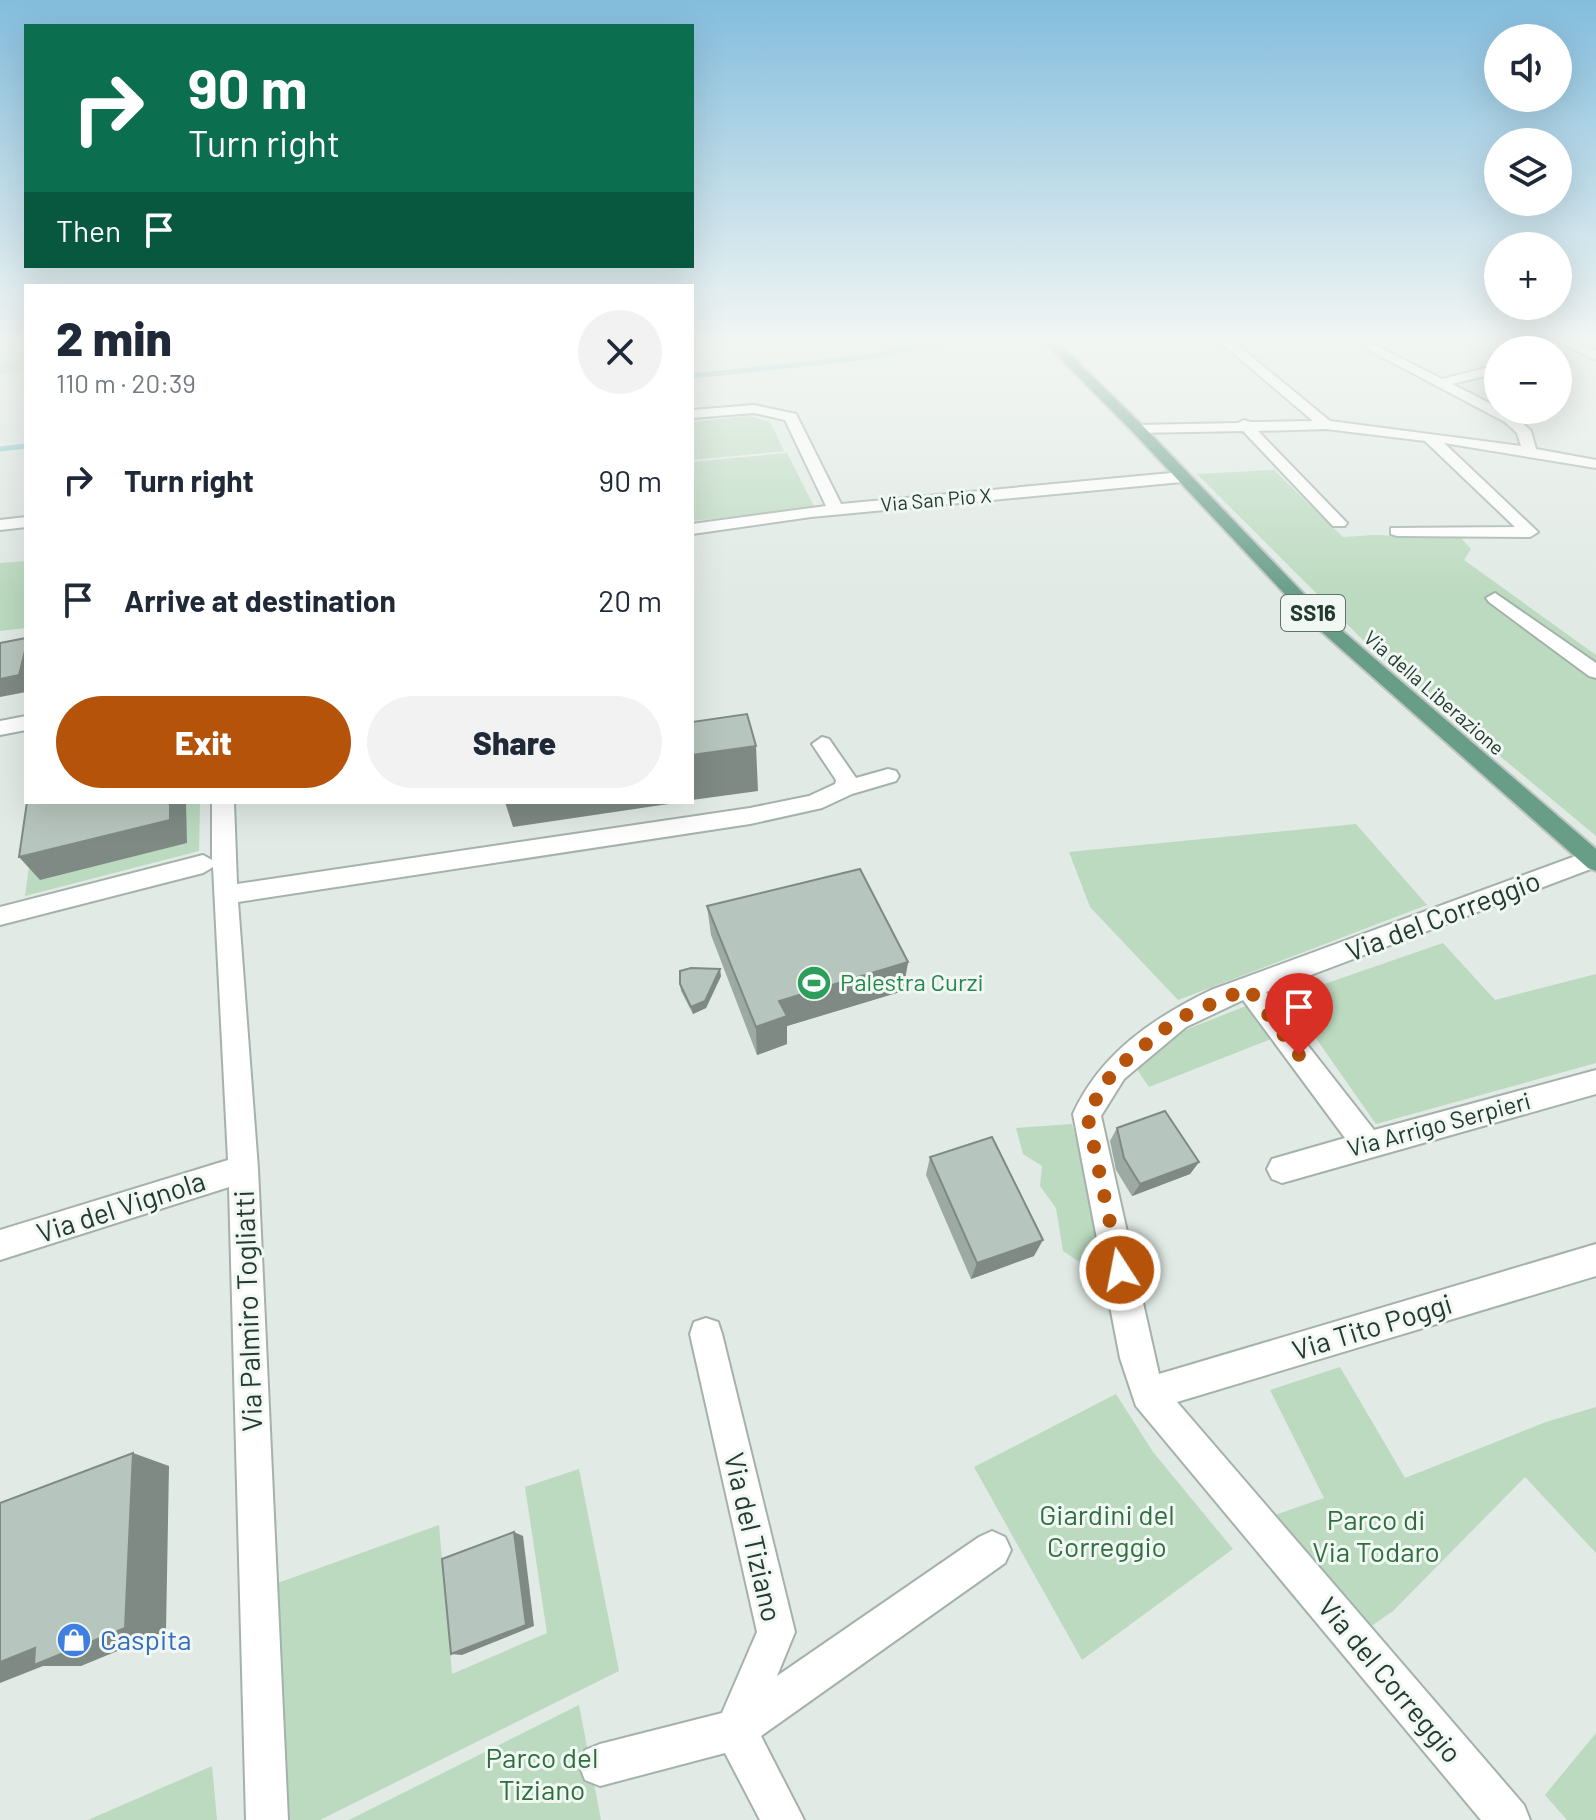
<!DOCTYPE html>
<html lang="en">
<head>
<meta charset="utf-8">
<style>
	:root { --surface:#fff; --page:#f2f2f3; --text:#1f2937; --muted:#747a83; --accent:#b45309 }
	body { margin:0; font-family:Barlow,sans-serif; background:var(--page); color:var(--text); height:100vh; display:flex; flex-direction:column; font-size:30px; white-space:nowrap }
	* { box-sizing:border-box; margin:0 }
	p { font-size:26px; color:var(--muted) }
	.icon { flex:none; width:44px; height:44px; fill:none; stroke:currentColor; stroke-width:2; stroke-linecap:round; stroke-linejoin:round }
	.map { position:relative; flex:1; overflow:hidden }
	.panel { position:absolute; left:24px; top:284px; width:670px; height:520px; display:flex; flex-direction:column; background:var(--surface); border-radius:0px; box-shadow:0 8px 32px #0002 }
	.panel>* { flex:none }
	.banner { position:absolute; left:24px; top:24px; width:670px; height:244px; border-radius:0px; box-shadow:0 8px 32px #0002; background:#0b6e4f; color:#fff; overflow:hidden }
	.buttons { position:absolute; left:1484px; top:24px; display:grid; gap:16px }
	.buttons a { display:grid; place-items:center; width:88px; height:88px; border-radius:50%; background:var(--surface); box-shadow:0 8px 32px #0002; font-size:40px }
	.pin { position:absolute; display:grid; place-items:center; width:68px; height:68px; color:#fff; margin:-82px -34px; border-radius:50% 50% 50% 0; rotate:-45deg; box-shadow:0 0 8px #0007 }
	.pin .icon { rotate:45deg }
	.me { position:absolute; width:88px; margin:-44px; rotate:349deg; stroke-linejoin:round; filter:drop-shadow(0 0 6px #0008) }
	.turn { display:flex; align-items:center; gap:28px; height:168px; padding:0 32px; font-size:36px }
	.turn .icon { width:104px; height:104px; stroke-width:2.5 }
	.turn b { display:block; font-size:56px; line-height:68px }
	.then { display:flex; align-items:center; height:76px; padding:0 32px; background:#0003; gap:16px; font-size:30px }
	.round { display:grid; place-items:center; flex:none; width:84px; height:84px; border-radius:42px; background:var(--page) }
	.head { display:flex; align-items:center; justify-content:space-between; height:136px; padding:0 32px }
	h1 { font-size:48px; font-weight:800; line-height:60px }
	.action { display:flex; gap:16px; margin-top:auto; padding:16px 32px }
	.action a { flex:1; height:92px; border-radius:48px; background:var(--accent); color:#fff; font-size:32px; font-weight:800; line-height:92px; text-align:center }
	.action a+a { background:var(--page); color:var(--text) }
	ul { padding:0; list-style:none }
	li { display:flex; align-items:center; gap:24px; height:120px; padding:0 32px }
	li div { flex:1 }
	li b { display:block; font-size:30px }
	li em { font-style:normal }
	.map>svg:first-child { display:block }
	.green { fill:#bbdabf }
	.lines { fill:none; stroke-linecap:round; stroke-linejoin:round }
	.stream { stroke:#8ccbcc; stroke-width:5 }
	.minor-casing { stroke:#a4b2ab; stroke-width:4 }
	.major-casing { stroke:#bdc4c1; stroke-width:4 }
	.minor { fill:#fff; fill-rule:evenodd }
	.major { fill:#689d88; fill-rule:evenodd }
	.wall { fill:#9da9a3 }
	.shaded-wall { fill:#7f8a84 }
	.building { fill:#b6c5bd; stroke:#7f8a84; stroke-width:2 }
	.route { stroke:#b45309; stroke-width:14; stroke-dasharray:0 25.2 }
	.labels { text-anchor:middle; stroke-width:6; stroke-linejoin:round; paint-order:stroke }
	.far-street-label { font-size:20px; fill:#223a30; stroke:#f1f7f3 }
	.shield { fill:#f1f7f3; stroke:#60736a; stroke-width:2 }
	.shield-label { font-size:22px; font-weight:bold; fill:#223a30 }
	.leisure-label { font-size:24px; fill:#27864d; stroke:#f1f7f3; text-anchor:start }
	.street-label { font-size:24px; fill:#223a30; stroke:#f1f7f3 }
	.near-street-label { font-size:28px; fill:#223a30; stroke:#f1f7f3 }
	.near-park-label { font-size:28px; fill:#2f6e3f; stroke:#f1f7f3 }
	.near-shop-label { font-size:28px; fill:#366cbe; stroke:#f1f7f3; text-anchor:start }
</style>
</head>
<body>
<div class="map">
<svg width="1596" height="1820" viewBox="0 0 1596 1820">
	<rect width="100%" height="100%" fill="#e1eae5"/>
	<g class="green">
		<path d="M0 342H26V371L0 374Z"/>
		<path d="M749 416 770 422 784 451 692 460V422Z"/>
		<path d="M787 453 815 508 692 521V462Z"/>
		<path d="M1274 470 1343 537 1374 535 1461 538 1471 549 1464 560 1596 655V836L1375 652 1197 474Z"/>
		<path d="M26 561V628L0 631V563Z"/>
		<path d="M38 802H200L199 851 25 896Z"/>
		<path d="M1356 824 1427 905 1178 1000 1090 907 1069 852Z"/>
		<path d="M1443 943 1495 1000 1596 974V1063L1376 1124 1287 997Z"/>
		<path d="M1246 1006 1271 1039 1149 1087 1136 1068 1180 1032Z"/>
		<path d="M1072 1124 1105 1257 1093 1271 1063 1251 1056 1208 1040 1186 1042 1166 1023 1154 1016 1128Z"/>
		<path d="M1340 1367 1405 1478 1546 1422 1596 1407V1553L1525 1477 1393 1611 1370 1627 1275 1515 1324 1498 1270 1390Z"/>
		<path d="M1116 1394 1153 1452 1233 1549 1082 1660 974 1467Z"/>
		<path d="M579 1469 619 1671 320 1820H288L275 1584 439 1525 452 1674 547 1633 525 1487Z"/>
		<path d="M579 1705 601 1820H349Z"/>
		<path d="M1596 1733V1820H1567L1545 1795Z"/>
		<path d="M212 1766 217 1820H88Z"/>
	</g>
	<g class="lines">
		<g class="stream">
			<path d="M692 376 862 358 947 342"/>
			<path d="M0 449 26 446"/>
		</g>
		<g class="minor-casing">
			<g id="minor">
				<path d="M1220 342H1234L1330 421 1521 446 1517 433 1505 422 1363 347 1373 344 1442 379 1498 365V373L1452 384 1515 416 1531 431 1536 449 1596 460V468L1444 443 1538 532 1530 537 1397 536 1391 534V528L1515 527 1425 441 1326 429 1258 431 1347 523 1345 526H1333L1243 431 1138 433 1131 429 1138 425 1238 423 1244 420 1250 422 1313 421Z"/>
				<path d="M1558 342H1575L1596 351V360Z"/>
				<path d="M754 405 796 414 841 504 1182 472 1190 477 1182 482 811 517 692 534V524L826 506 785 420 754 413 692 418V410Z"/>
				<path d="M26 517V527L0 530V520Z"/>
				<path d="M1495 593 1596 663V678L1589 676 1489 602 1486 598Z"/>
				<path d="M26 716V730L0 735V721Z"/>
				<path d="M822 737 829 739 856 778 888 769 896 771 899 776 896 781 852 794 822 808 750 824 238 902 258 1169 288 1820H246L229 1187 0 1260V1230L228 1160 213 867 203 873 0 925V907L203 855 212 860V802H234L237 884 750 808 809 796 835 784 836 780 812 744Z"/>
				<path d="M1592 850 1596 852V867L1266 992 1374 1130 1596 1070V1094L1282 1183 1272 1179 1267 1169 1272 1159 1345 1138 1243 1000 1186 1027 1124 1079 1101 1116 1159 1374 1596 1244V1276L1177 1402 1524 1805 1530 1820H1481L1136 1406 1120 1358 1073 1114C1100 1054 1153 1018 1211 990Z"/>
				<path d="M706 1318 718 1322 722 1334 795 1632 777 1676 979 1537 992 1531 1005 1537 1011 1550 1005 1563 761 1736 804 1820H760L725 1753 600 1786 585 1780 579 1765 585 1750 600 1744 722 1713 757 1632 690 1334 694 1322Z"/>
			</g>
		</g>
		<g class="major-casing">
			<path id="major" d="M1044 342H1057L1143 426 1325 616 1596 849V871L1588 868 1313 624 1133 432Z"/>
		</g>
		<use href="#minor" class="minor"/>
		<use href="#major" class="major"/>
	</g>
	<g class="wall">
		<path d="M707 906 908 962 903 991 787 1026V1044L757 1055 711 935Z"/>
		<path d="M721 976 706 1008 693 1014 681 991 680 984Z"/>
		<path d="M1117 1128 1199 1162 1190 1174 1132 1196 1116 1170 1110 1141Z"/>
		<path d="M930 1157 1034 1256 971 1279 926 1175Z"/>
	</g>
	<g class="shaded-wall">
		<path d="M26 647V692L0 697V679Z"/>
		<path d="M756 746 758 791 692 800V755Z"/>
		<path d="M170 802H186L187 843 40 880 19 857Z"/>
		<path d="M505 802H682L513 827Z"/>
		<path d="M908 962 903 991 787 1026V1044L757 1055 756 1027 779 1001Z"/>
		<path d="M720 969 721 976 706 1008 693 1014 691 1007Z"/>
		<path d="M1199 1162 1190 1174 1132 1196 1140 1184Z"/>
		<path d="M1043 1240 1034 1256 971 1279 977 1263Z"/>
		<path d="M133 1453 169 1466 166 1631 81 1666H43L0 1683V1662Z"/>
		<path d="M514 1532 523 1536 534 1626 462 1655 451 1654Z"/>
	</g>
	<g class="building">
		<path d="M26 638V647L19 675 0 679V643Z"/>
		<path d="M747 714 756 746 692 755V722Z"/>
		<path d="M27 802H170V820L19 857Z"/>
		<path d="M860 869 908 962 779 1001 787 1016 756 1027 707 906Z"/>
		<path d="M691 968 720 969 705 1001 691 1007 680 984V971Z"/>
		<path d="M1165 1111 1199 1162 1140 1184 1124 1158 1117 1128Z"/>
		<path d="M992 1137 1043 1240 977 1263 930 1157Z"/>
		<path d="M133 1453 125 1628 34 1665 35 1648 0 1662V1503Z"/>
		<path d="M514 1532 526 1625 451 1654 442 1559Z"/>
	</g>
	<linearGradient id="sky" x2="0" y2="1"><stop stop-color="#83bddd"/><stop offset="0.57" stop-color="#f2f6f3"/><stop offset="1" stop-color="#f2f6f3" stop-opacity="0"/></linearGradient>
	<rect width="1596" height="597" fill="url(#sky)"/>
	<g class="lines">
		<path class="route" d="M1120 1270 1087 1114 1114 1070 1177 1019 1248 988 1299 1055"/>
	</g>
	<defs>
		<g id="stadium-disc" transform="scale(1.8)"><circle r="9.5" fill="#2e9e5b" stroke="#f1f7f3"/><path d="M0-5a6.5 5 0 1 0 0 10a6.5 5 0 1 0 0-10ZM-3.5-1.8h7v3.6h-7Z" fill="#fff"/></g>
		<g id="shop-disc" transform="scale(1.8)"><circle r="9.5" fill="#3f7fe0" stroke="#f1f7f3"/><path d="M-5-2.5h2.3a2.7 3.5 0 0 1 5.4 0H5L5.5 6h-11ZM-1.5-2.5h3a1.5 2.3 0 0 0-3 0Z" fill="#fff"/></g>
	</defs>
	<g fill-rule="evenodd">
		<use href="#stadium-disc" x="814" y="983"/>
		<use href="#shop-disc" x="74" y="1640"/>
	</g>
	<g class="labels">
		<g class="far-street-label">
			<text transform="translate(936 500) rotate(-5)" y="7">Via San Pio X</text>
			<text transform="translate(1434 693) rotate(41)" y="7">Via della Liberazione</text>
		</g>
		<rect class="shield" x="1281" y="595" width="64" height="36" rx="6"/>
		<g class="shield-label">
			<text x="1313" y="621">SS16</text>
		</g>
		<g class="leisure-label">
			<text x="840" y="991">Palestra Curzi</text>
		</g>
		<g class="street-label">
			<text transform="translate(1439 1125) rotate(-15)" y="8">Via Arrigo Serpieri</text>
		</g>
		<g class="near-street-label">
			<text transform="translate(1443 916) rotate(-21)" y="10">Via del Correggio</text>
			<text transform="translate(121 1207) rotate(-18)" y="10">Via del Vignola</text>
			<text transform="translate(248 1311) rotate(-92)" y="10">Via Palmiro Togliatti</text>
			<text transform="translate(1372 1327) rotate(-17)" y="10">Via Tito Poggi</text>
			<text transform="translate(753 1537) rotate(77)" y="10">Via del Tiziano</text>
			<text transform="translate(1390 1680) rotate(50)" y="10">Via del Correggio</text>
		</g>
		<g class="near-park-label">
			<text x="1107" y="1525">Giardini del<tspan x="1107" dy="32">Correggio</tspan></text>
			<text x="1376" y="1530">Parco di<tspan x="1376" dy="32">Via Todaro</tspan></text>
			<text x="542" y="1768">Parco del<tspan x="542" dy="32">Tiziano</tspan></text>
		</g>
		<g class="near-shop-label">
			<text x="100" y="1650">Caspita</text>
		</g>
	</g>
</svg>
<div class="buttons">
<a><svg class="icon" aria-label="sound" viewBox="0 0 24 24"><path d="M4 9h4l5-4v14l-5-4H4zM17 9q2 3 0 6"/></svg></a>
<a><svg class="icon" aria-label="layers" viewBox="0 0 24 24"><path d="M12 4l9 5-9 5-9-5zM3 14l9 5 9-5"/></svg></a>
<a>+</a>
<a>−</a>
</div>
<div class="pin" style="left:1299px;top:1055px;background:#d93025"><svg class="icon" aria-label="arrive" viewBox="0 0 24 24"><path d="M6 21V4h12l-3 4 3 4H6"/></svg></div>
<svg class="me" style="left:1120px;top:1270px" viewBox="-20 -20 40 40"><circle r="17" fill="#b45309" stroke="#fff" stroke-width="3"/><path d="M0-11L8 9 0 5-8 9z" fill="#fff"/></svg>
<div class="banner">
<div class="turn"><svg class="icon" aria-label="right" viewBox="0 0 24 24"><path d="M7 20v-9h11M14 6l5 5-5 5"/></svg><div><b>90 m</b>Turn right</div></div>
<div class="then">Then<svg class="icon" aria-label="arrive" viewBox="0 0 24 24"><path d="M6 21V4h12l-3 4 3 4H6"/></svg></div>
</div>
<section class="panel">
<div class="head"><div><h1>2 min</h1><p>110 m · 20:39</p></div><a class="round"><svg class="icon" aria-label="close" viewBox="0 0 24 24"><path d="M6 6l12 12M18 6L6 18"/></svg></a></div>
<ul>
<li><svg class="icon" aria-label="right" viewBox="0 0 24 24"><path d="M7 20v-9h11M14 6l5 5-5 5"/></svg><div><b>Turn right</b></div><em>90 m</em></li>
<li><svg class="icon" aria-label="arrive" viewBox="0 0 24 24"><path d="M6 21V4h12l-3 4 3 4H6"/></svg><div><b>Arrive at destination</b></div><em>20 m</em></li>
</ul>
<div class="action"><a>Exit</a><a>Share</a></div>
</section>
</div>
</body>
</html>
